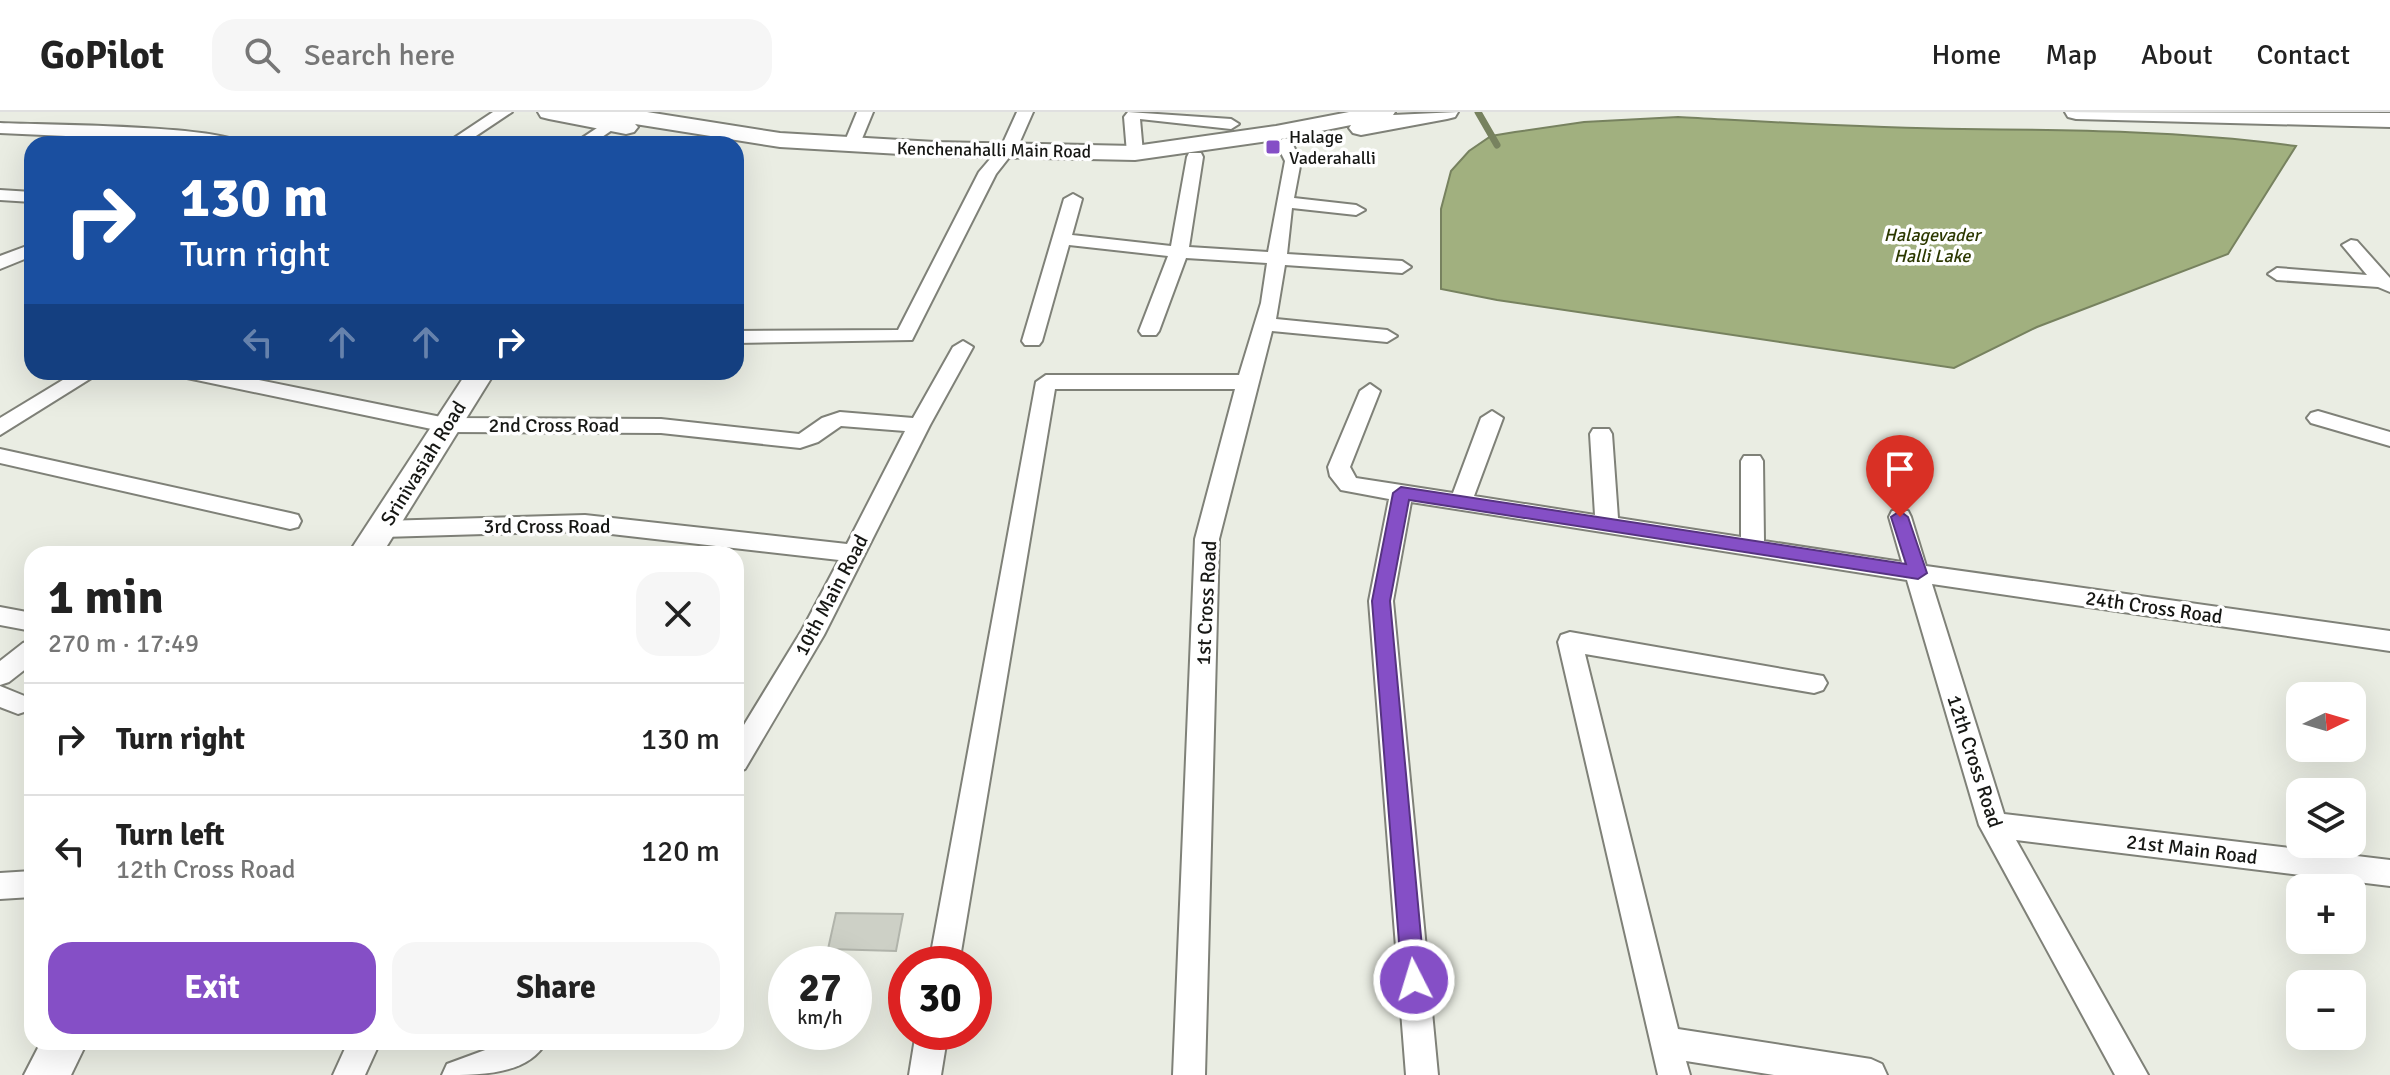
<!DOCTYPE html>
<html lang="en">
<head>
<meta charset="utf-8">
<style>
	:root { --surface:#fff; --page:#f6f6f6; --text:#222; --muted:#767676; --line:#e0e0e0; --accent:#854fc6 }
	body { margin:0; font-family:Signika,sans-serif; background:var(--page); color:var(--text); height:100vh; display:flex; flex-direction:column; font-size:30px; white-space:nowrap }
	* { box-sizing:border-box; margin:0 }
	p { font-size:26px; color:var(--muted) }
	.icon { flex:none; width:44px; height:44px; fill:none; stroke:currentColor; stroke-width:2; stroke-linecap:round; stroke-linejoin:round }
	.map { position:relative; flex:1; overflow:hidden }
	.details { position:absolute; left:24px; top:434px; width:720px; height:504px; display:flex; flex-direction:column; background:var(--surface); border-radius:24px; box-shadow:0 8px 32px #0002 }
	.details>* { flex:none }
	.hud { position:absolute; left:24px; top:24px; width:720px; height:244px; border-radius:24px; box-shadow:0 8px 32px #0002; background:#1a4fa0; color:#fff; overflow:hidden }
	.needle { width:52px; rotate:85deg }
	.fabs { position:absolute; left:2286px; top:570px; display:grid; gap:16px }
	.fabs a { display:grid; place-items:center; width:80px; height:80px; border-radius:16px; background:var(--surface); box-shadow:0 8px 32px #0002; font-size:40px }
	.speed { position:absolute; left:768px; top:834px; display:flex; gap:16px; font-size:40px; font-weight:700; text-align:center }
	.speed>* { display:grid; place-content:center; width:104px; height:104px; border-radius:50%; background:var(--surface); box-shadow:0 8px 32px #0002; line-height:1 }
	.speed small { font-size:20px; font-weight:400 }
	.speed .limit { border:12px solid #d22; background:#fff; color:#111 }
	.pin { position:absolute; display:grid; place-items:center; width:68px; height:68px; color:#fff; margin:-82px -34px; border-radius:50% 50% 50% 0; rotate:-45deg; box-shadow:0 0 8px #0007 }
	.pin .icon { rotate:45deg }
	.me { position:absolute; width:88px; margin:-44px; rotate:355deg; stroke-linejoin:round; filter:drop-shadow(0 0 6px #0008) }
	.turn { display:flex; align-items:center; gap:28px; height:168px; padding:0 24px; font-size:36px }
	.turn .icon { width:104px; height:104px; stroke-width:2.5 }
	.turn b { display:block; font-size:56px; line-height:68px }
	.lanes { display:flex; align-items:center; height:76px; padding:0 24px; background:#0003; justify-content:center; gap:40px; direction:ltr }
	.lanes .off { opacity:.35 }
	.round { display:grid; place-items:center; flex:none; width:84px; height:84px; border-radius:24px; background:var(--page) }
	.head { display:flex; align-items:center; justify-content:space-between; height:136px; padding:0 24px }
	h1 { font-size:48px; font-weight:800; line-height:60px }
	.action { display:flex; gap:16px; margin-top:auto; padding:16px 24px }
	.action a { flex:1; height:92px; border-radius:24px; background:var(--accent); color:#fff; font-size:32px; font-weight:800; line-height:92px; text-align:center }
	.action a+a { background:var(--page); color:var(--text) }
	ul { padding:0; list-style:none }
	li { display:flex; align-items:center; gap:24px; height:112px; padding:0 24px; border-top:2px solid var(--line) }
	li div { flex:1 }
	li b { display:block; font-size:30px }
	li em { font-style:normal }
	header { display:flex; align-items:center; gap:48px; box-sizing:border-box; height:112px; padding:0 40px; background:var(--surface); border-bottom:2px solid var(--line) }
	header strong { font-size:38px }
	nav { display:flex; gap:44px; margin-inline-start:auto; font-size:28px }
	.search { width:560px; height:72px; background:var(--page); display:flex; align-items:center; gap:20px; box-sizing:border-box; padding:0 28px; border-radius:24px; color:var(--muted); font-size:30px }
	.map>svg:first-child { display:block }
	.water { fill:#a1b07f; stroke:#77825f; stroke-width:2 }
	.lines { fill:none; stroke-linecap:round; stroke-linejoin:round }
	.stream { stroke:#77825f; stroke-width:7 }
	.building { fill:#cdd0c6; stroke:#b1b4ab; stroke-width:2 }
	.street-casing { stroke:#7f8178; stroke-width:4 }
	.secondary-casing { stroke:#7f8178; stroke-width:4 }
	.street { fill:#fff; fill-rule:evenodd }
	.secondary { fill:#fff; fill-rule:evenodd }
	.route { fill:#854fc6; stroke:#563381; stroke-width:2 }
	.poi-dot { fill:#854fc6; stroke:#fff; stroke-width:3 }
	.labels { text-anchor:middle; stroke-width:7; stroke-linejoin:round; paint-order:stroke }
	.far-poi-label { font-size:18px; fill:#161714; stroke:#fff; text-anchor:start }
	.far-street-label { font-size:18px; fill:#161714; stroke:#fff }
	.far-water-label { font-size:18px; font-style:italic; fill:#2c3800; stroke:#fff }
	.street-label { font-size:20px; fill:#161714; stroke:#fff }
</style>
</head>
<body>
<header>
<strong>GoPilot</strong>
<div class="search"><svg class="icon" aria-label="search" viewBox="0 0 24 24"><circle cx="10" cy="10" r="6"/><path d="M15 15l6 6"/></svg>Search here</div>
<nav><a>Home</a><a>Map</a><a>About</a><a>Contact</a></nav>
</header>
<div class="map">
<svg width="2390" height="963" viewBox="0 0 2390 963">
	<rect width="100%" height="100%" fill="#eaede3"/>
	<path class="water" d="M1678 5C1773 10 1868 16 1963 17 2075 18 2185 19 2296 34L2228 142 2037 215 1954 256 1497 188 1441 177V97L1451 59 1469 39 1491 24 1515 20 1584 10Z"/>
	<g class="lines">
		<path class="stream" d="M1478 0 1497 33"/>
	</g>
	<path class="building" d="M836 801 903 802 896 839 828 837Z"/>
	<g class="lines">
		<g class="street-casing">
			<g id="street">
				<path d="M493 0H512L464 32H445Z"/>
				<path d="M857 0H873L859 34 851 39 843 34Z"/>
				<path d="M1017 0H1033L1018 34 996 62 912 228 736 231V219L898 218 979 60 1002 33Z"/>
				<path d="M1128 0 1231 7 1239 12 1231 17 1140 7 1143 41 1135 46 1127 41 1124 5Z"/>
				<path d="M609 8 615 10V16L592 32H573Z"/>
				<path d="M0 11C38 13 223 13 243 32L0 21Z"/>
				<path d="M1284 26 1290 27 1301 49 1294 86 1356 93 1365 98 1356 103 1292 96 1287 142 1402 149 1411 155 1402 161 1285 153 1276 207 1387 218 1397 224 1387 230 1272 219 1219 427 1205 963H1173L1195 427 1235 277H1055L959 852H929L1036 270 1046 263H1239L1261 191 1267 151 1186 146 1159 219 1156 223H1142L1139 219 1168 144 1069 133 1042 229 1039 233H1025L1022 229 1064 87 1073 82 1082 87 1072 123 1171 134 1187 45 1189 41H1201L1203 45 1189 135 1268 140 1285 49 1276 31Z"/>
				<path d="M0 78 32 80V90L0 88Z"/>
				<path d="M2351 128 2357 129 2390 166V180L2378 175 2277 168 2268 162 2277 156 2367 163 2342 133Z"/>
				<path d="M32 132V144L0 157V144Z"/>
				<path d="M963 229 973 235 930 313 824 523 745 657 736 660V626L802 518 839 448 585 419 383 425 375 423 372 417 375 411 383 409 585 403 847 432 905 319 841 314 818 330 800 336 661 321 446 320 187 266 177 260H219L446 306 661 307 799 322 822 306 840 300 913 306 953 235Z"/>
				<path d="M76 260H101L0 323V306Z"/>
				<path d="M1370 272 1380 279 1350 355 1356 366 1453 381 1481 306 1492 299 1503 306 1474 384 1595 403 1590 322 1593 317H1609L1612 322 1618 406 1741 425V349L1744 344H1760L1763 349 1764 429 1902 450 1889 405 1892 399H1908L1911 405 1926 454 2390 519V539L1932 472 2004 702 2390 748V774L2016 728 2148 963H2115L1979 713 1907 468 1411 390 1393 489 1438 963H1406L1369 489 1389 387 1341 378 1330 364 1328 355 1360 279Z"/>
				<path d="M2318 299 2390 320V334L2311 311 2307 306 2311 301Z"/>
				<path d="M0 337 290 401 298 403 301 409 298 415 290 417 0 351Z"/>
				<path d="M0 495 32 501V519L0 513Z"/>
				<path d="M1570 520 1823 564 1827 571 1823 578 1814 581 1585 542 1678 917 1871 947 1882 952 1887 963H1774L1686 949 1690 963H1658L1558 530 1561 523Z"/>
				<path d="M32 528V552L9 570 0 573V549L23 531Z"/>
				<path d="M0 574 27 585 31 592 27 599 18 602 0 595Z"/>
				<path d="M32 759V785L0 787V761Z"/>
				<path d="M916 920H948L941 963H909Z"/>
				<path d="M348 930H380L365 963H333Z"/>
				<path d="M507 930H546C528 963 480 963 442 963L447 952Z"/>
			</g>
		</g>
		<g class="secondary-casing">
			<g id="secondary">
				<path d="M538 0H647L780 21 935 30 1135 34 1276 14 1349 0H1395L1393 3 1458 0 1455 5 1447 7 1361 23 1353 21 1349 16 1351 13 1276 28 1135 48 935 44 780 35 635 12 638 15 634 20 626 22 549 7 541 5Z"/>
				<path d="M2065 0 2390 1V15L2076 7 2068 5Z"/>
				<path d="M467 260H495L382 442H348Z"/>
				<path d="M41 930H87L71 963H24Z"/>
			</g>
		</g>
		<use href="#street" class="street"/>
		<use href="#secondary" class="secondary"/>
	</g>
	<path class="route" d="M1401 375 1906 452 1891 405 1900 399 1908 405 1927 461 1918 467 1409 388 1390 489 1425 868 1422 876 1414 879 1406 876 1402 868 1372 489 1393 381Z"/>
	<rect class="poi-dot" x="1265" y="27" width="16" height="16" rx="4"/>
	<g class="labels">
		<g class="far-poi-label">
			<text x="1289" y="31">Halage<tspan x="1289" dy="21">Vaderahalli</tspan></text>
		</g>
		<g class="far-street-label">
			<text transform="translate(994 38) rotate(1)" y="6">Kenchenahalli Main Road</text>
		</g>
		<g class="far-water-label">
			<text x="1932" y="129">Halagevader<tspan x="1932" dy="21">Halli Lake</tspan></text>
		</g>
		<g class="street-label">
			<text x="554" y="320">2nd Cross Road</text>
			<text transform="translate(423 351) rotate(-58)" y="7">Srinivasiah Road</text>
			<text x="547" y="421">3rd Cross Road</text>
			<text transform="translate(831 483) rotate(-62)" y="7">10th Main Road</text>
			<text transform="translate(1206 491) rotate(-87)" y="7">1st Cross Road</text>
			<text transform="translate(2154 495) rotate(8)" y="7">24th Cross Road</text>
			<text transform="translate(1975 649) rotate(72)" y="7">12th Cross Road</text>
			<text transform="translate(2192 737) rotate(7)" y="7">21st Main Road</text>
		</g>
	</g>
</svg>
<div class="fabs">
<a><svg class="needle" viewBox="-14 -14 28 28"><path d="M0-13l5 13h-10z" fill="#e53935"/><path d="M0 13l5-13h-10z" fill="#767676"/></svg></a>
<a><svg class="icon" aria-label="layers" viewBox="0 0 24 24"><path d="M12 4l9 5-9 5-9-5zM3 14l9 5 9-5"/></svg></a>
<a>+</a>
<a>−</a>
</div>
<div class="speed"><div>27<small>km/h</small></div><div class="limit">30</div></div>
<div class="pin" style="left:1900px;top:405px;background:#d93025"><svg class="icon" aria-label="arrive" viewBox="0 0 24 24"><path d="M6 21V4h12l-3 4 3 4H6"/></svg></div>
<svg class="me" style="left:1414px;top:868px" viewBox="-20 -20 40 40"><circle r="17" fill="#854fc6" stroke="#fff" stroke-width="3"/><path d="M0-11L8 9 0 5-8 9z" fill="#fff"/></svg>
<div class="hud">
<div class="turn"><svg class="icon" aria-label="right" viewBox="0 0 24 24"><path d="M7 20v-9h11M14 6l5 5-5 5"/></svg><div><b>130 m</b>Turn right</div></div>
<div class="lanes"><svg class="icon off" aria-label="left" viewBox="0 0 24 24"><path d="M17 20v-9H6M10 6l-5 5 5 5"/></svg><svg class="icon off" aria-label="ahead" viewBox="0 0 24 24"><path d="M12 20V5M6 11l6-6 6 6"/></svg><svg class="icon off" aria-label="ahead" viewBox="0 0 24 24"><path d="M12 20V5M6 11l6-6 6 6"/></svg><svg class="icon" aria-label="right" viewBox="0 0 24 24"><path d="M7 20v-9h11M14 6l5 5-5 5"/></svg></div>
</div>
<section class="details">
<div class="head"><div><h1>1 min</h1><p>270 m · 17:49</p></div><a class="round"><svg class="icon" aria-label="close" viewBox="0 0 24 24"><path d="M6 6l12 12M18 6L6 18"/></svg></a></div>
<ul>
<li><svg class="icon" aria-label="right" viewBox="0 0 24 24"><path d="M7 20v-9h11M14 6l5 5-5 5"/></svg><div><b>Turn right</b></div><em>130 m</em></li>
<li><svg class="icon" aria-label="left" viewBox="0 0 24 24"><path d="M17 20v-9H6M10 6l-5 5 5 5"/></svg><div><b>Turn left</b><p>12th Cross Road</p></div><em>120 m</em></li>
</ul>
<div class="action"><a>Exit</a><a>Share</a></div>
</section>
</div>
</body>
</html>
